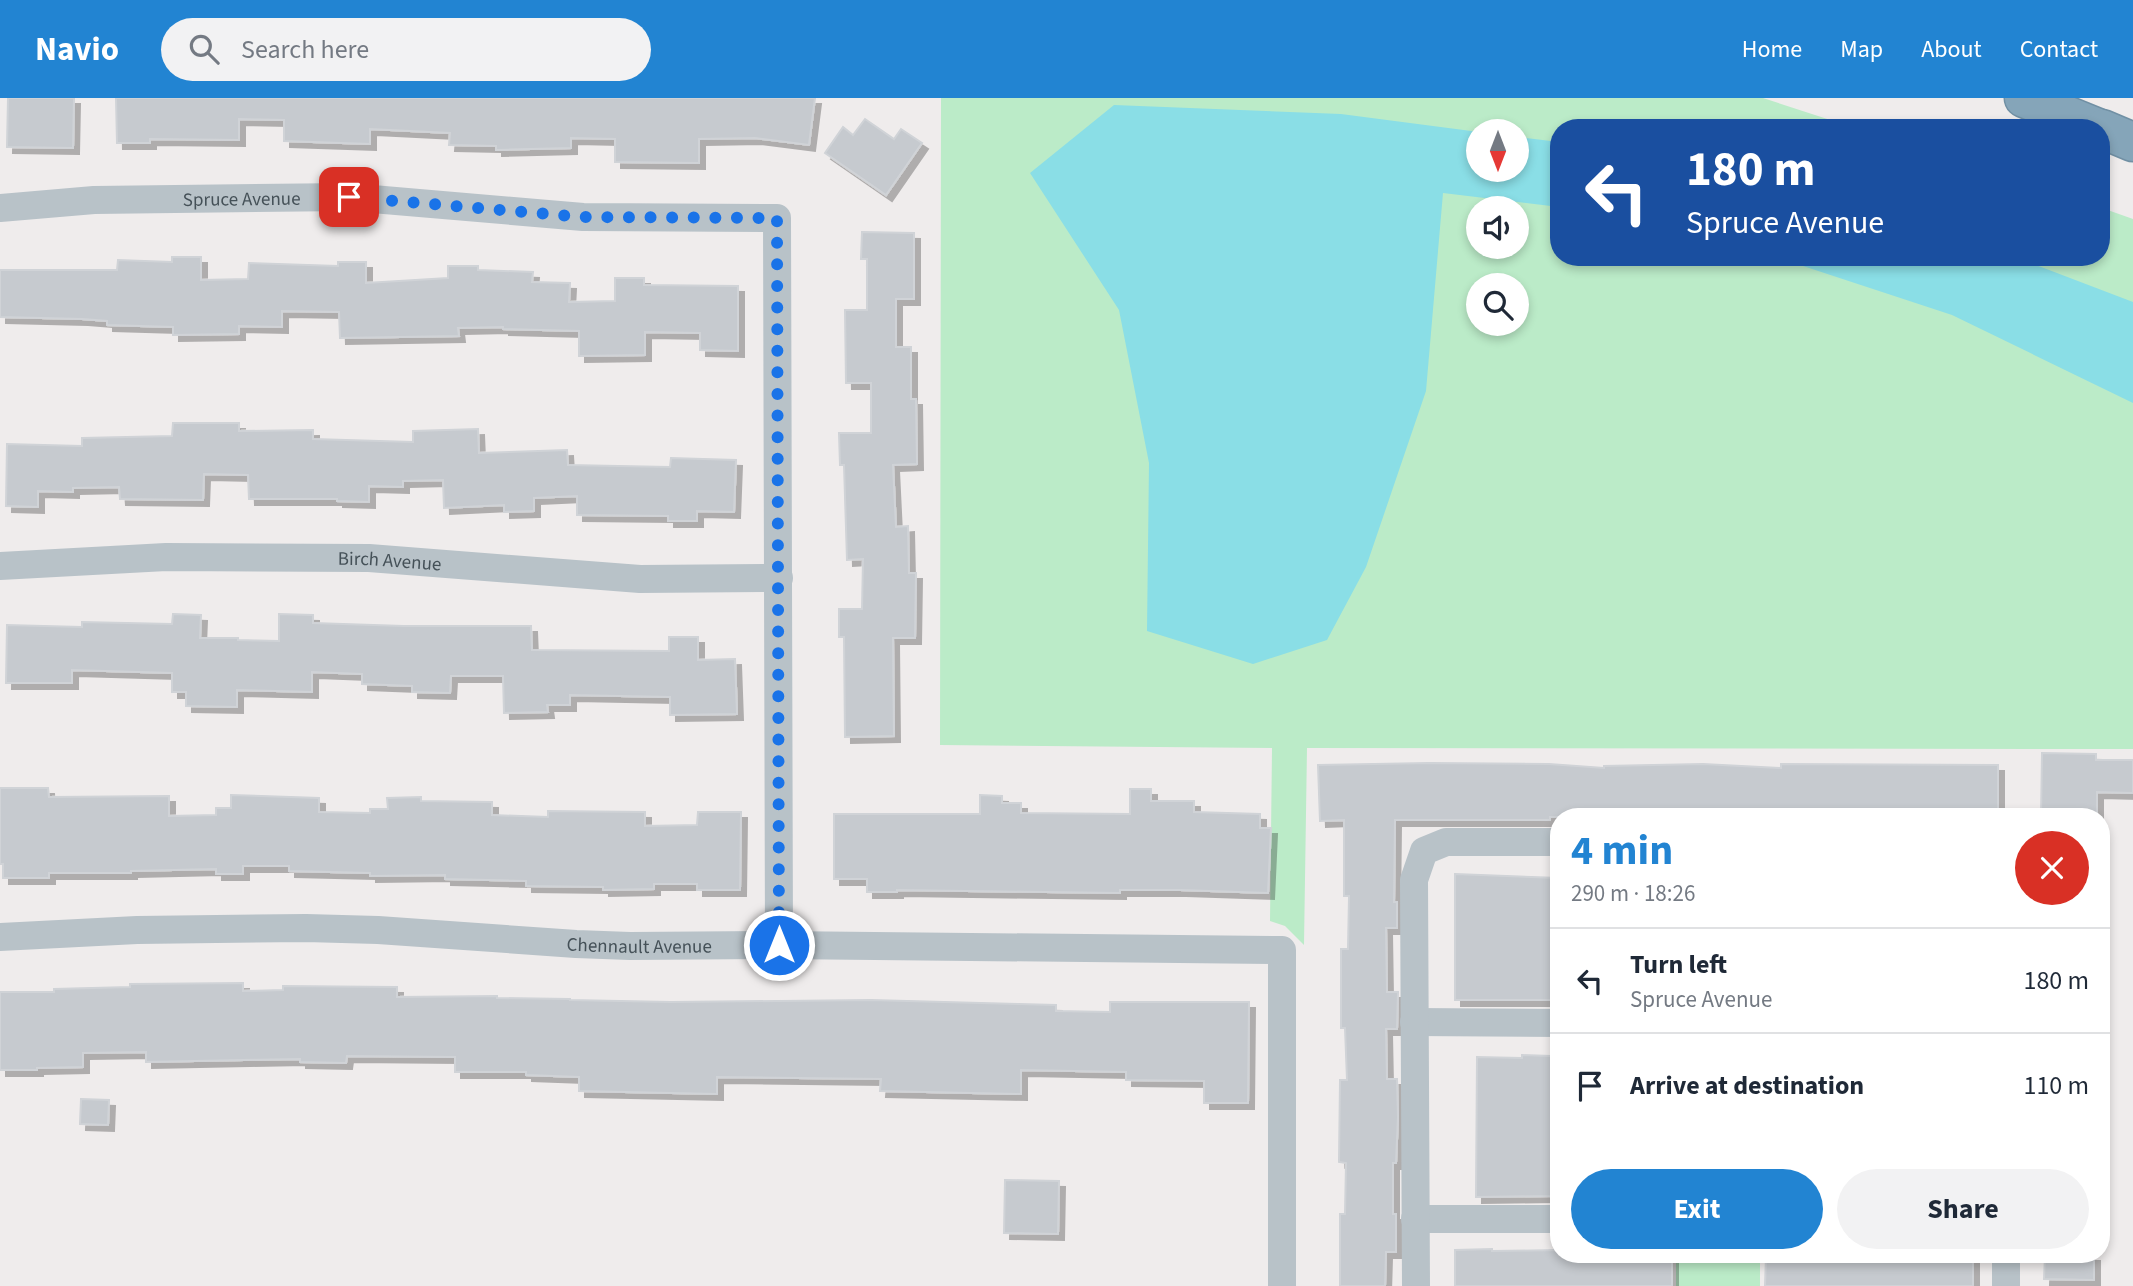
<!DOCTYPE html>
<html lang="en">
<head>
<meta charset="utf-8">
<style>
	:root { --surface:#fff; --page:#f2f2f3; --text:#1f2937; --muted:#747a83; --line:#e0e1e3; --accent:#2284d2 }
	body { margin:0; font-family:"Source Sans 3",sans-serif; background:var(--page); color:var(--text); height:100vh; display:flex; flex-direction:column; font-size:26px; white-space:nowrap }
	* { box-sizing:border-box; margin:0 }
	p { font-size:23px; color:var(--muted) }
	.icon { flex:none; width:38px; height:38px; fill:none; stroke:currentColor; stroke-width:2; stroke-linecap:round; stroke-linejoin:round }
	.map { position:relative; flex:1; overflow:hidden }
	.details { position:absolute; left:1550px; top:710px; width:560px; height:455px; display:flex; flex-direction:column; background:var(--surface); border-radius:28px; box-shadow:0 4px 10px #0003 }
	.details>* { flex:none }
	.guide { position:absolute; left:1550px; top:21px; width:560px; height:147px; border-radius:28px; box-shadow:0 4px 10px #0003; background:#1a4fa0; color:#fff; overflow:hidden }
	.needle { width:46px; rotate:180deg }
	.buttons { position:absolute; left:1466px; top:21px; display:grid; gap:14px }
	.buttons a { display:grid; place-items:center; width:63px; height:63px; border-radius:50%; background:var(--surface); box-shadow:0 4px 10px #0003; font-size:35px }
	.pin { position:absolute; display:grid; place-items:center; width:60px; height:60px; color:#fff; margin:-30px; border-radius:14px; box-shadow:0 4px 10px #0006 }
	.me { position:absolute; width:77px; margin:-38px; rotate:0deg; stroke-linejoin:round; filter:drop-shadow(0 0 5px #0008) }
	.turn { display:flex; align-items:center; gap:24px; height:147px; padding:0 21px; font-size:32px }
	.turn .icon { width:91px; height:91px; stroke-width:2.5 }
	.turn b { display:block; font-size:49px; line-height:60px }
	.round { display:grid; place-items:center; flex:none; width:74px; height:74px; border-radius:37px; background:var(--page) }
	.headline { display:flex; align-items:center; justify-content:space-between; height:119px; padding:0 21px }
	h1 { font-size:42px; font-weight:700; line-height:52px; color:var(--accent) }
	.button { display:flex; gap:14px; margin-top:auto; padding:14px 21px }
	.button a { flex:1; height:80px; border-radius:42px; background:var(--accent); color:#fff; font-size:28px; font-weight:700; line-height:80px; text-align:center }
	.button a+a { background:var(--page); color:var(--text) }
	ul { padding:0; list-style:none }
	li { display:flex; align-items:center; gap:21px; height:105px; padding:0 21px; border-top:2px solid var(--line) }
	li div { flex:1 }
	li b { display:block; font-size:26px }
	li em { font-style:normal }
	header { display:flex; align-items:center; gap:42px; box-sizing:border-box; height:98px; padding:0 35px; background:var(--accent); color:#fff }
	header strong { font-size:33px }
	nav { display:flex; gap:38px; margin-inline-start:auto; font-size:24px }
	.search { width:490px; height:63px; background:var(--page); display:flex; align-items:center; gap:18px; box-sizing:border-box; padding:0 24px; border-radius:38px; color:var(--muted); font-size:26px }
	.map>svg:first-child { display:block }
	.green { fill:#bbebc8; fill-rule:evenodd }
	.water { fill:#8adee6 }
	.building { fill:#c6cacf; stroke:#d0d3d7; stroke-width:2; filter:url(#shadow) }
	.lines { fill:none; stroke-linecap:round; stroke-linejoin:round }
	.motorway-casing { stroke:#7190a4; stroke-width:41 }
	.minor { stroke:#b8c2c8; stroke-width:28 }
	.motorway { stroke:#85a5b9; stroke-width:38 }
	.route { stroke:#1a73e8; stroke-width:12; stroke-dasharray:0 21.6 }
	.labels { text-anchor:middle; stroke-width:7; stroke-linejoin:round; paint-order:stroke }
	.street-label { font-size:19px; fill:#455158; stroke:#fff }
</style>
</head>
<body>
<header>
<strong>Navio</strong>
<div class="search"><svg class="icon" aria-label="search" viewBox="0 0 24 24"><circle cx="10" cy="10" r="6"/><path d="M15 15l6 6"/></svg>Search here</div>
<nav><a>Home</a><a>Map</a><a>About</a><a>Contact</a></nav>
</header>
<div class="map">
<svg width="2133" height="1188" viewBox="0 0 2133 1188">
	<defs>
		<filter id="shadow"><feDropShadow dx="6" dy="6" stdDeviation="0" flood-color="#0004"/></filter>
	</defs>
	<rect width="100%" height="100%" fill="#efecec"/>
	<g class="green">
		<path d="M941 0H1763L1855 30H1559V159H2102V110L2133 121V651L1307 650 1304 847 1285 828 1270 823 1272 650 940 647ZM1479 33H1517V72H1479ZM1479 110H1517V149H1479ZM1479 187H1517V226H1479Z"/>
		<rect x="1676" y="1157" width="84" height="31"/>
	</g>
	<g class="water">
		<path d="M1114 7 1341 16 1479 34V72H1517V39L1559 44V109L1443 95 1426 293 1366 469 1327 542 1253 566 1147 533 1149 365 1119 212 1030 75Z"/>
		<path d="M1776 159H2015L2133 204V305L1952 217Z"/>
	</g>
	<g class="building">
		<path d="M8 0H74L73 50 7 49Z"/>
		<path d="M116 0H815L809 47 755 40 699 41V65L615 64V41L571 40V50L496 52V48L449 47 450 35 370 31V46L284 43V22L239 21V42L150 41V45H117Z"/>
		<path d="M865 21 894 41 901 31 922 45 886 97 825 55 843 29 853 37Z"/>
		<path d="M862 134 914 135V201H896V249H911V301H916L917 366 893 367 896 429 908 428 909 475H916L915 540H893L894 638 845 639 844 539H839V511H862L863 461 847 462 844 367H840L839 335H871V285H846L845 212H867V161H861Z"/>
		<path d="M172 159H201V182L248 181 249 165 338 168V164H366V185L448 180V168H478V172L533 174 532 184 570 185 569 204 615 203V180H644V187L738 188V253L700 252V235L645 234V257L579 258V233L503 231V229L458 230 459 238 340 240 339 214 282 213V229L239 228V236L173 237V229L107 227V223L82 221 0 219V172H117L118 162 172 164Z"/>
		<path d="M173 325H239V333L313 332V341L413 344V333L478 331 479 355 567 352 568 367 670 369 671 360 736 362 734 414 697 413V423H668V418L577 417V398L534 400V413L504 414V407L444 410 443 382 403 383V389L369 388V404L337 403V401H249L248 377 204 376 203 402 120 401 119 389 73 390V394L38 393V409L6 408 7 346 82 348V340L172 338Z"/>
		<path d="M173 516 201 517 200 540H238V542L279 543V516L313 517V525L404 528H531L532 552 669 553V539H698V562L735 561 737 616 670 617V599L570 597V607H547L548 614 504 615 503 578H451L450 595 412 594V588L362 586V576L312 574V594L237 592V609L186 608V594H172V575L72 572V585H6L7 527 82 529V524L172 526Z"/>
		<path d="M2042 655 2096 656V662H2133V695L2097 694V719H2041Z"/>
		<path d="M1429 665 1549 666 1604 670V668L1703 666 1781 670V666L1998 667V719H1550V722H1395L1394 804H1397V830H1386L1387 894H1398L1397 931H1386L1387 981H1397L1398 1019 1396 1065H1393V1116H1396V1154H1386L1385 1188H1340V1116H1345L1346 1065 1339 1064 1340 982H1347L1345 930H1341V851H1348L1349 798H1344V722L1320 723 1318 667Z"/>
		<path d="M0 690H48L49 699 169 698V718L216 717V710H231V697L319 700V714L370 715V711H388L387 700 421 699V703L492 704V717L548 719V713L645 714V728L697 727 698 714H741L740 792H697V786H654V791L603 792V789L526 788V783L445 781V777L370 778V775L289 773V768H243V776H216V771L131 773V775H49V780H3V766H0Z"/>
		<path d="M1130 691H1151V703H1194V714L1260 716V730H1271L1268 795 1180 792H1120V795L897 792V794H867V781H834V716H980V697L1002 698V705H1021V715L1130 716Z"/>
		<path d="M1455 776 1559 780V902H1455Z"/>
		<path d="M243 885V893L283 892V888L397 889V899L497 898V900L570 901V902L671 904 871 902 1056 907V913L1110 914V904H1249L1248 1005H1204V983L1126 982V974L1021 972V996L880 993 881 981 717 979V996L579 993V979L526 977V974H455V959L347 958 346 965 300 964V961L146 964V954L83 955V969L37 970V972H0V894H54V891L130 889V886Z"/>
		<path d="M1522 957 1551 958V983H1559V1065H1552L1551 1098 1476 1099 1477 959 1522 960Z"/>
		<path d="M81 1001 109 1002 108 1027 80 1026Z"/>
		<path d="M1005 1082 1059 1083 1058 1136 1004 1135Z"/>
		<path d="M1492 1151V1153L1559 1152V1157H1672V1188H1455V1152Z"/>
		<path d="M1766 1157H1973V1188H1765Z"/>
		<path d="M2045 1157H2094V1182L2044 1181Z"/>
	</g>
	<g class="lines">
		<g class="motorway-casing">
			<g id="motorway">
				<path d="M2024 0 2098 30"/>
				<path d="M2102 31 2133 44"/>
			</g>
		</g>
		<g class="minor">
			<path id="s1" d="M0 110 94 102 349 99 583 119 777 120 779 847"/>
			<path id="s2" d="M0 468 166 459 369 460 640 481 779 480"/>
			<path id="s3" d="M0 839 137 832 306 830 378 832 576 846 630 848 779 847 1282 852V1188"/>
			<path d="M1414 924 1559 925"/>
			<path d="M1415 1121H1559"/>
			<path d="M2006 1157V1188"/>
			<path d="M1416 1188 1414 782 1424 753 1446 744H1559"/>
		</g>
		<use href="#motorway" class="motorway"/>
	</g>
	<g class="lines">
		<path class="route" d="M349 99 583 119 777 120 779 847"/>
	</g>
	<g class="labels">
		<g class="street-label">
			<text dy="7" stroke="none"><textPath href="#s1" startOffset="242">Spruce Avenue</textPath></text>
			<text dy="7" stroke="none"><textPath href="#s2" startOffset="390">Birch Avenue</textPath></text>
			<text dy="7" stroke="none"><textPath href="#s3" startOffset="640">Chennault Avenue</textPath></text>
		</g>
	</g>
</svg>
<div class="buttons">
<a><svg class="needle" viewBox="-14 -14 28 28"><path d="M0-13l5 13h-10z" fill="#e53935"/><path d="M0 13l5-13h-10z" fill="#747a83"/></svg></a>
<a><svg class="icon" aria-label="sound" viewBox="0 0 24 24"><path d="M4 9h4l5-4v14l-5-4H4zM17 9q2 3 0 6"/></svg></a>
<a><svg class="icon" aria-label="search" viewBox="0 0 24 24"><circle cx="10" cy="10" r="6"/><path d="M15 15l6 6"/></svg></a>
</div>
<div class="pin" style="left:349px;top:99px;background:#d93025"><svg class="icon" aria-label="arrive" viewBox="0 0 24 24"><path d="M6 21V4h12l-3 4 3 4H6"/></svg></div>
<svg class="me" style="left:779px;top:847px" viewBox="-20 -20 40 40"><circle r="17" fill="#1a73e8" stroke="#fff" stroke-width="3"/><path d="M0-11L8 9 0 5-8 9z" fill="#fff"/></svg>
<div class="guide">
<div class="turn"><svg class="icon" aria-label="left" viewBox="0 0 24 24"><path d="M17 20v-9H6M10 6l-5 5 5 5"/></svg><div><b>180 m</b>Spruce Avenue</div></div>
</div>
<section class="details">
<div class="headline"><div><h1>4 min</h1><p>290 m · 18:26</p></div><a class="round" style="background:#d93025;color:#fff"><svg class="icon" aria-label="close" viewBox="0 0 24 24"><path d="M6 6l12 12M18 6L6 18"/></svg></a></div>
<ul>
<li><svg class="icon" aria-label="left" viewBox="0 0 24 24"><path d="M17 20v-9H6M10 6l-5 5 5 5"/></svg><div><b>Turn left</b><p>Spruce Avenue</p></div><em>180 m</em></li>
<li><svg class="icon" aria-label="arrive" viewBox="0 0 24 24"><path d="M6 21V4h12l-3 4 3 4H6"/></svg><div><b>Arrive at destination</b></div><em>110 m</em></li>
</ul>
<div class="button"><a>Exit</a><a>Share</a></div>
</section>
</div>
</body>
</html>
